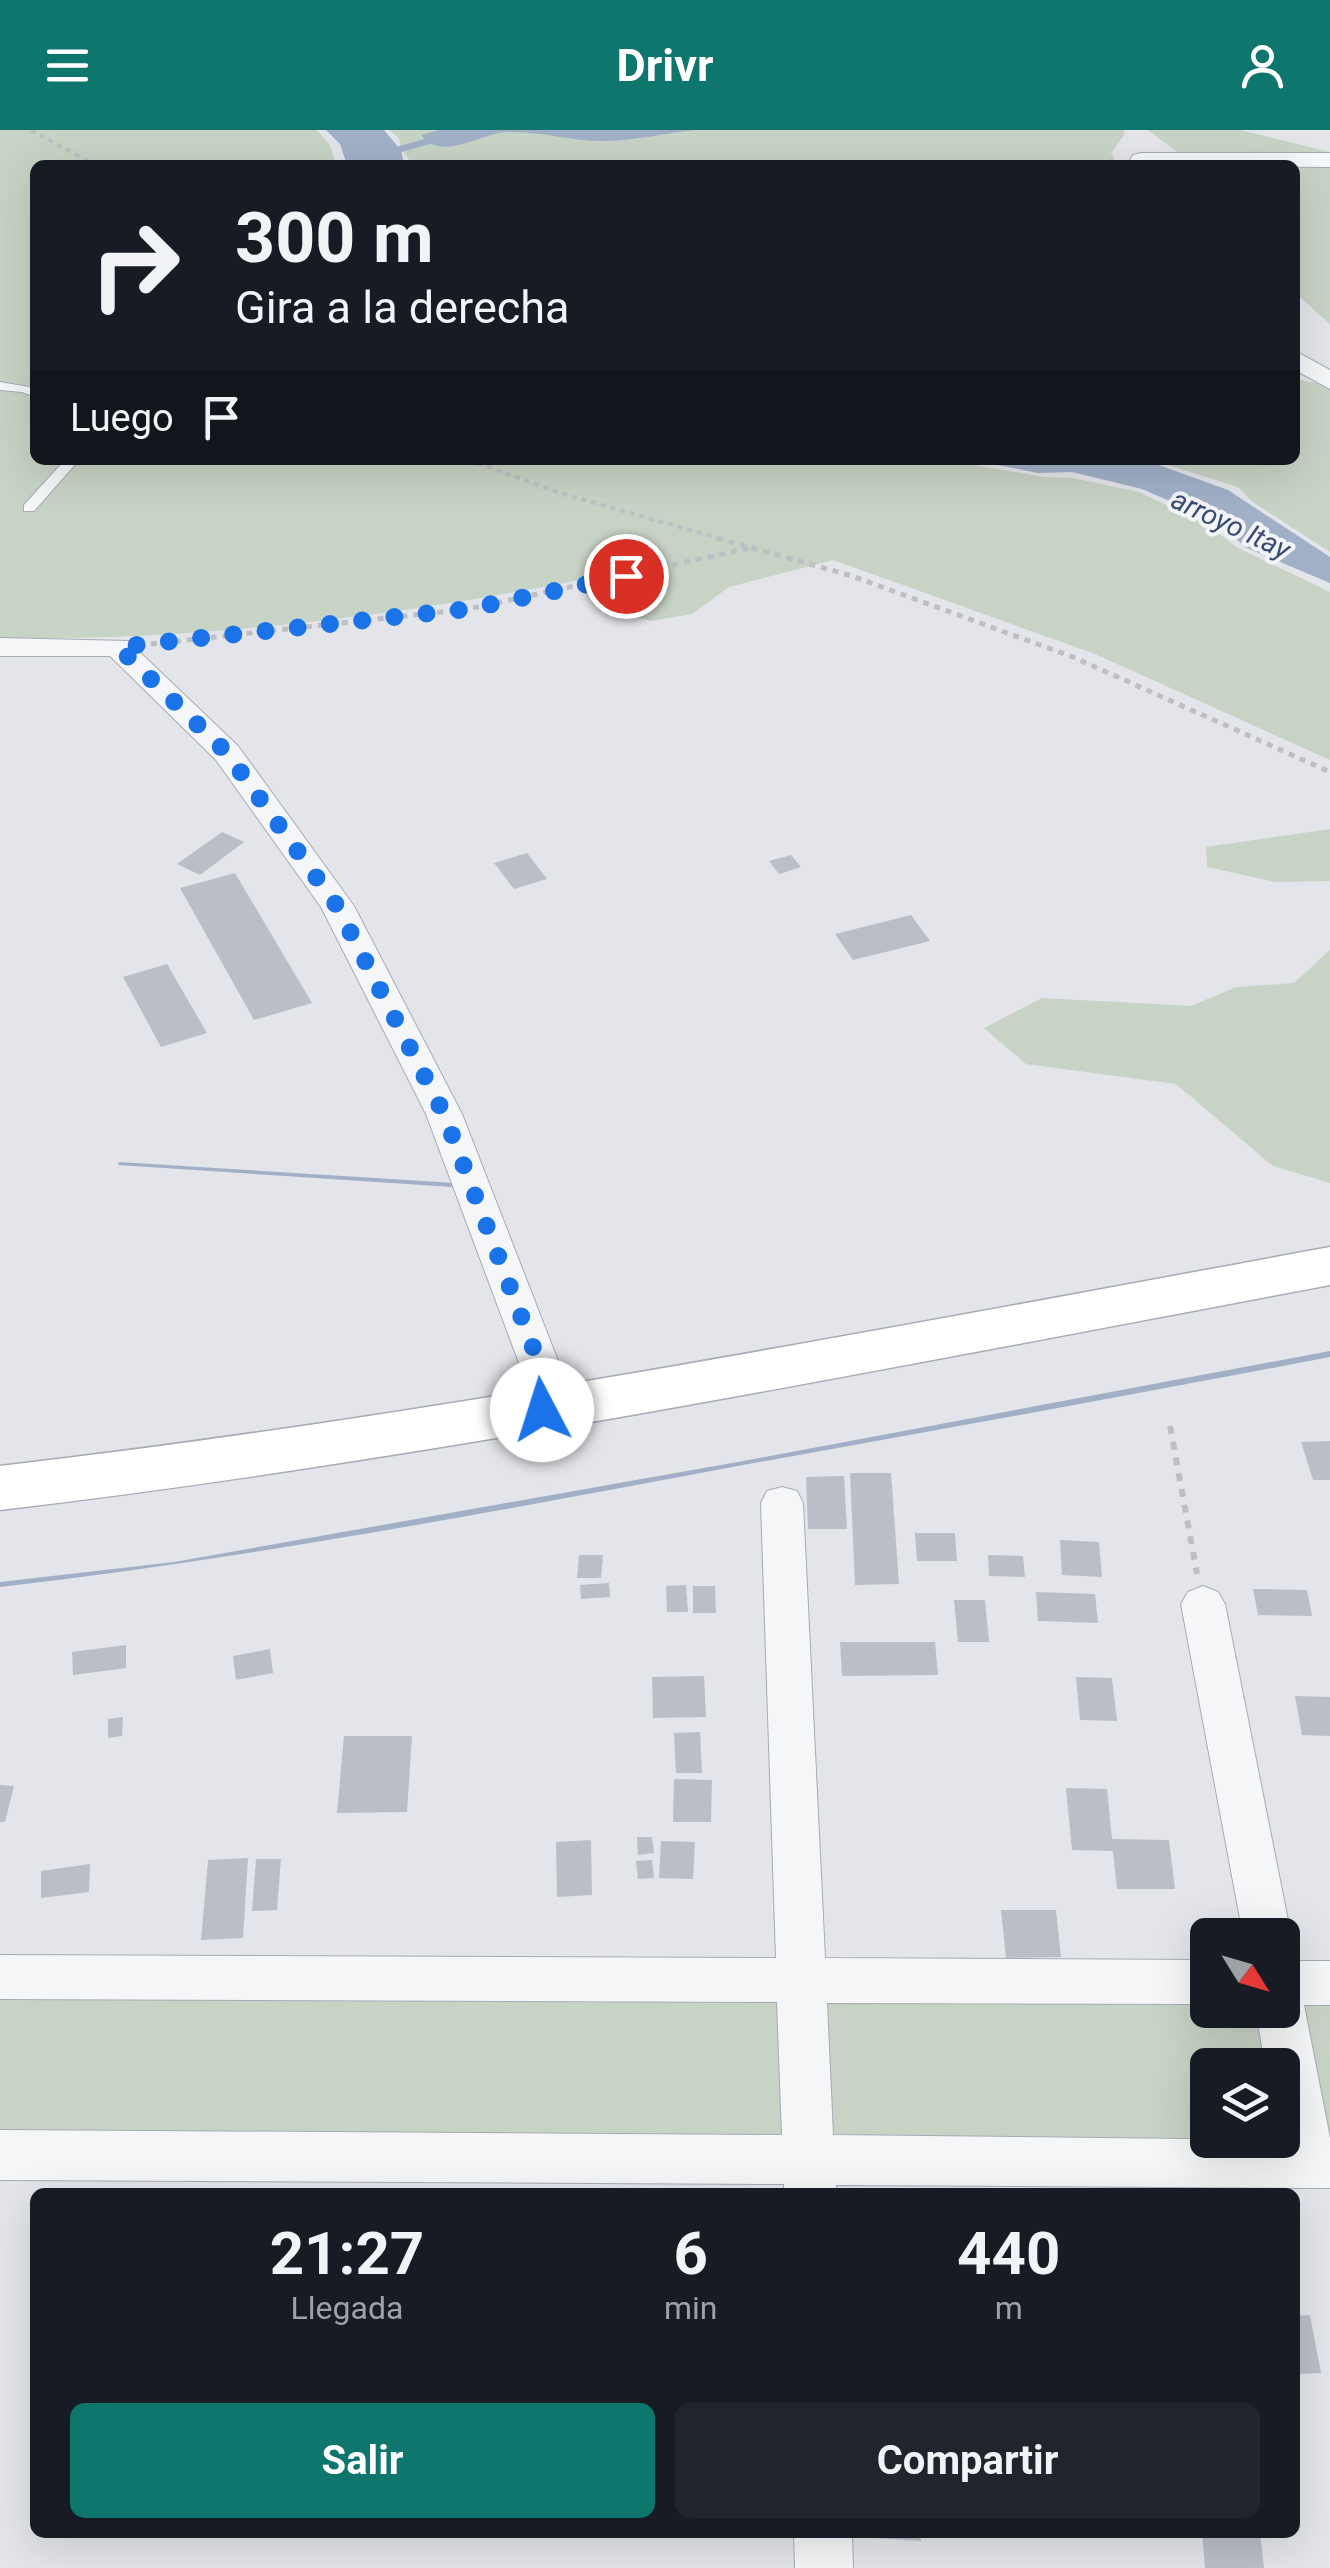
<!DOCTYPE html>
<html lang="es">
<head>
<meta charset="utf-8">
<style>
	:root { --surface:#171b24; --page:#20242c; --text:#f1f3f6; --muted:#9ea1a6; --accent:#0f766e }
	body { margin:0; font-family:Roboto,sans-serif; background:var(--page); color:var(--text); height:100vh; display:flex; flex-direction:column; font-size:38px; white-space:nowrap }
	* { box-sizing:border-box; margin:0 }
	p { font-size:32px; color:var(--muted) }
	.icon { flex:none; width:55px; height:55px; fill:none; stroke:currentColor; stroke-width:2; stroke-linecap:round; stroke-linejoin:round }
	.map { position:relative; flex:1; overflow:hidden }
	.sheet { position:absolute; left:30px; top:2058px; width:1270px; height:350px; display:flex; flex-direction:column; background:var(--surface); border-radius:15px; box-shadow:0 10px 40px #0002 }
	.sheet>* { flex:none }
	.top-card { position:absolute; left:30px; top:30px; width:1270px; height:305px; border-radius:15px; box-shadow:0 10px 40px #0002; background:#171b24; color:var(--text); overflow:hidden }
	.needle { width:65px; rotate:127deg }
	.buttons { position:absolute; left:1190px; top:1788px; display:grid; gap:20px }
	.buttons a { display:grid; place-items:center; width:110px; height:110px; border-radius:15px; background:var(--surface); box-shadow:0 10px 40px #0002; font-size:50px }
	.pin { position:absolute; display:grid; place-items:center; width:85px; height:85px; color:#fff; margin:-42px; border:5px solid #fff; border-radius:50%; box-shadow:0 2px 10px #0007 }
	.me { position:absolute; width:110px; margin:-55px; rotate:355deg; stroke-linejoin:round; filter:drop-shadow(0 0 8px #0008) }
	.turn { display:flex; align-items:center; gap:35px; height:210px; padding:0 40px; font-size:45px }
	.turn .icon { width:130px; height:130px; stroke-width:2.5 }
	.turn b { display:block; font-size:70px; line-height:85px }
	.then { display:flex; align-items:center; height:95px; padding:0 40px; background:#0003; gap:20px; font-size:38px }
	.eta { display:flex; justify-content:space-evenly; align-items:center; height:170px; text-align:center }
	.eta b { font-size:60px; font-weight:700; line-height:70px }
	.primary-button { display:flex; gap:20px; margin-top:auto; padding:20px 40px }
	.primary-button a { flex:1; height:115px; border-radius:15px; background:var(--accent); color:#fff; font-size:40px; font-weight:700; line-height:115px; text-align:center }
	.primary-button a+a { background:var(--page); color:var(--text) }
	header { display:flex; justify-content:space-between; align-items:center; height:130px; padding:0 40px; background:var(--accent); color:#fff; font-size:45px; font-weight:700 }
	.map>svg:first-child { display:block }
	.green { fill:#c7d3c5 }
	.water { fill:#a1b0c7 }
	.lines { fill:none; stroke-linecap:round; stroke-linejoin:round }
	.stream { stroke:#a1b0c7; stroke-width:6 }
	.building { fill:#babec6 }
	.lane-casing { stroke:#a8abb4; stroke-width:2 }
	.street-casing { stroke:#a8abb4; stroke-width:2 }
	.secondary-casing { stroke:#a8abb4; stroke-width:3 }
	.path-far2 { stroke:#bdbfc5; stroke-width:4; stroke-dasharray:5 5; stroke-linecap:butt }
	.path-far1 { stroke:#bdbfc5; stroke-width:5; stroke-dasharray:6 6; stroke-linecap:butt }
	.path { stroke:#bdbfc5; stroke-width:6; stroke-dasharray:8 8; stroke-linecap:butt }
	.lane { fill:#f5f6f8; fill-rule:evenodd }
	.street { fill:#f5f6f8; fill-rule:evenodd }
	.secondary { fill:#fff; fill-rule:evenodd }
	.route { stroke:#1a73e8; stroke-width:18; stroke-dasharray:0 32.4 }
	.labels { text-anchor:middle; stroke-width:8; stroke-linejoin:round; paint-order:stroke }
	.far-water-label { font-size:28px; font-style:italic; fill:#394d72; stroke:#f3f4f7 }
</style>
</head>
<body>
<header><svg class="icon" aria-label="menu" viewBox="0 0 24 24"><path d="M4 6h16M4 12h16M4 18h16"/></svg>Drivr<svg class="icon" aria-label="person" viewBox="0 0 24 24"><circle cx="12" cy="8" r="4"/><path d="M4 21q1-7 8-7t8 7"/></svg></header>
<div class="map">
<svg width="1330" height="2438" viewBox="0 0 1330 2438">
	<rect width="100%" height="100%" fill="#e3e5ea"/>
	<g class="green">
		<path d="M0 0H317L330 15 336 35H35V330L950 331 1044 347 1073 348 1139 362 1206 394 1238 418 1330 462V630L1095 524 833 430 729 457 692 484 651 491 612 481 595 451 580 450C391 487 192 511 0 508Z"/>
		<path d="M389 0H1123L1125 4 1111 23 1118 35H413L400 17 399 8Z"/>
		<path d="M1148 0H1240L1330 22V194L1295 163V35H1194Z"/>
		<path d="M1295 249 1330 256V422L1251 371 1238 357 1152 330H1295Z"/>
		<path d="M1330 699V751L1275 752 1207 737 1206 717Z"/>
		<path d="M1330 820V1053L1273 1036 1176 954 1026 934 984 898 1042 868 1191 876 1236 857 1294 853Z"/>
		<path d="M0 1865 777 1869 787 2005 0 2007Z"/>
		<path d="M833 1867 1207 1868 1208 1880H1262L1273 1935H1208V2010H1282L1283 1987 1286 2010 1278 2016 837 2013 827 2003 824 1871Z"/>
		<path d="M1330 1868V2016L1299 1869Z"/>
	</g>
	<g class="water">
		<path d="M326 0H384L401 20 404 35H347L340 14Z"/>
		<path d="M439 0H696C665 3 633 11 602 11 571 11 540 1 508 2 482 2 442 33 421 5Z"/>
		<path d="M973 330H1145L1228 360 1330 427V453L1247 418 1213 390 1142 359 1072 342 1038 343Z"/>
		<path d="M119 1032 455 1053 453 1057 118 1035Z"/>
		<path d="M1330 1221V1227C1128 1266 925 1302 722 1339 482 1384 242 1429 0 1457V1452L174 1432 743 1331Z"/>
	</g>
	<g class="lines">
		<path class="stream" d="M390 22 436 9"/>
	</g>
	<g class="building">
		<path d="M222 702 244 712 200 745 177 734Z"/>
		<path d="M527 723 547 749 514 759 494 733Z"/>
		<path d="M791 725 801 737 779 744 769 731Z"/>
		<path d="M235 743 312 873 254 890 180 758Z"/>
		<path d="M911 785 930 811 853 830 835 804Z"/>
		<path d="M167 834 207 903 161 917 123 847Z"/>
		<path d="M1330 1311V1350H1313L1301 1312Z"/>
		<path d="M850 1343H891L899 1454 855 1455Z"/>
		<path d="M844 1346 847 1399H808L806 1347Z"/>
		<path d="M915 1403H955L957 1431H917Z"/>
		<path d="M1060 1410 1099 1412 1102 1447 1062 1445Z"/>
		<path d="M579 1425H603L601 1448H577Z"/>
		<path d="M988 1425 1023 1426 1025 1447 989 1446Z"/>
		<path d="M609 1453 610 1467 581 1469 580 1455Z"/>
		<path d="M686 1455 688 1482H667L666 1456Z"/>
		<path d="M693 1456H715L716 1483H693Z"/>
		<path d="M1253 1459 1307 1460 1312 1486 1258 1485Z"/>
		<path d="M1036 1462 1095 1464 1098 1493 1038 1491Z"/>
		<path d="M954 1470H985L989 1512H958Z"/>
		<path d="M840 1512H935L938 1545 842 1546Z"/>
		<path d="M126 1515V1538L73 1545 72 1522Z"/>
		<path d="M270 1519 273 1543 236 1550 233 1526Z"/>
		<path d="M704 1546 706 1587 653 1588 652 1547Z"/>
		<path d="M1076 1547 1112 1548 1117 1591 1080 1590Z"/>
		<path d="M1295 1566 1330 1567V1606L1302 1605Z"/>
		<path d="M123 1587 122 1606 108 1608V1589Z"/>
		<path d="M700 1602 702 1643H676L674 1603Z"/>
		<path d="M344 1606H412L407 1682 337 1683Z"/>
		<path d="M674 1649 712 1650 711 1692H673Z"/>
		<path d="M0 1655 14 1656 5 1692H0Z"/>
		<path d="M1066 1658 1107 1659 1112 1709 1169 1710 1175 1759H1117L1113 1721 1072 1720Z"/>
		<path d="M637 1707H652L654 1723 638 1725Z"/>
		<path d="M591 1710 592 1765 557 1767 556 1712Z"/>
		<path d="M661 1711 695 1712 693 1749 659 1748Z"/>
		<path d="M248 1728 243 1808 201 1810 208 1730Z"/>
		<path d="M256 1729H281L277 1780 252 1781Z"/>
		<path d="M652 1730 654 1748 638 1749 636 1731Z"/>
		<path d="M90 1734 89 1762 41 1768V1741Z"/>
		<path d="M1001 1780H1056L1061 1827 1006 1828Z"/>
		<path d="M1310 2185 1321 2243 1295 2244V2186Z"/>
		<path d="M874 2402H920L921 2411 874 2408Z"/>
		<path d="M1202 2402H1260L1264 2438H1205Z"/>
	</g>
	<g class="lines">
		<g class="lane-casing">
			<g id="lane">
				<path d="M0 252 35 258V267L22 262 0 260Z"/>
				<path d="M65 330H79L34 381H24V375Z"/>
			</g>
		</g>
		<g class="street-casing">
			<g id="street">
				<path d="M1141 23H1330V37L1133 35 1130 30 1133 25Z"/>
				<path d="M1295 221 1330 240V259L1295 240Z"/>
				<path d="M0 508 128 511 238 616 354 776 462 984 562 1241V1280L556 1291 542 1295 528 1291 522 1280V1241L426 984 321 777 216 630 110 526H0Z"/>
				<path d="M782 1357 797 1361 803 1373 825 1828 1208 1830V1874L827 1873 833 2005 1282 2010V1935H1265L1256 1880H1282V1831H1330V1875H1304L1330 2008V2058L836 2055V2062H784V2054L0 2050V2000L782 2005 777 1872 0 1869V1825L776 1828 761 1373 767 1361Z"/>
				<path d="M1203 1456 1218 1462 1225 1474 1291 1805 1282 1821V1805H1243L1181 1474 1188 1462Z"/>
				<path d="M794 2402H852L853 2438H795Z"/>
			</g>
		</g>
		<g class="secondary-casing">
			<path id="secondary" d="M1330 1117V1155C888 1238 447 1327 0 1380V1336C447 1284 888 1198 1330 1117Z"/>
		</g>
		<g class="path-far2">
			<path d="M31 0 95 35"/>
			<path d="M468 330 563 364 726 410"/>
		</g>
		<g class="path-far1">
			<path d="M717 408 852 446 1073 527 1330 642"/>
			<path d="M151 514 468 479 755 417"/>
		</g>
		<path class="path" d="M1170 1296 1197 1444"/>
		<use href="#lane" class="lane"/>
		<use href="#street" class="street"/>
		<use href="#secondary" class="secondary"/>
	</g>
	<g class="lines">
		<path class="route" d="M542 1280V1241L444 984 337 776 227 623 118 517 468 479 626 446"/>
	</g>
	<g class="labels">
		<g class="far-water-label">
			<text transform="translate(1231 394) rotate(25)" y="10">arroyo Itay</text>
		</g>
	</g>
</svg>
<div class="buttons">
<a><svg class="needle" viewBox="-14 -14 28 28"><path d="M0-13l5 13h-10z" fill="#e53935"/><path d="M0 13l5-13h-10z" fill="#9ea1a6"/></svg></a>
<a><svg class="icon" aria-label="layers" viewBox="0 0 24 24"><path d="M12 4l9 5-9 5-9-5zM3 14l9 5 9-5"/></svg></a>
</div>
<div class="pin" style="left:626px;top:446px;background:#d93025"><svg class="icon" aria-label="arrive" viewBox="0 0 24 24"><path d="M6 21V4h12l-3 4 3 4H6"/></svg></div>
<svg class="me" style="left:542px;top:1280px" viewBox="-20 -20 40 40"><circle r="19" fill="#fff"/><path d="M0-13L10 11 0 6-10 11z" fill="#1a73e8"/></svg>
<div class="top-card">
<div class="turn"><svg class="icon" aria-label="right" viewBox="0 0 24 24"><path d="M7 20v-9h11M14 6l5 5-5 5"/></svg><div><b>300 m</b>Gira a la derecha</div></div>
<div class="then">Luego<svg class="icon" aria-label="arrive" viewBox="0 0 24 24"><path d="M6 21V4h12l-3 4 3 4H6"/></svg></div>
</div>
<section class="sheet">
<div class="eta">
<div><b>21:27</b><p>Llegada</p></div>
<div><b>6</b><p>min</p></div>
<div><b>440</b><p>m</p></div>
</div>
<div class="primary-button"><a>Salir</a><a>Compartir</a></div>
</section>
</div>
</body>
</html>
